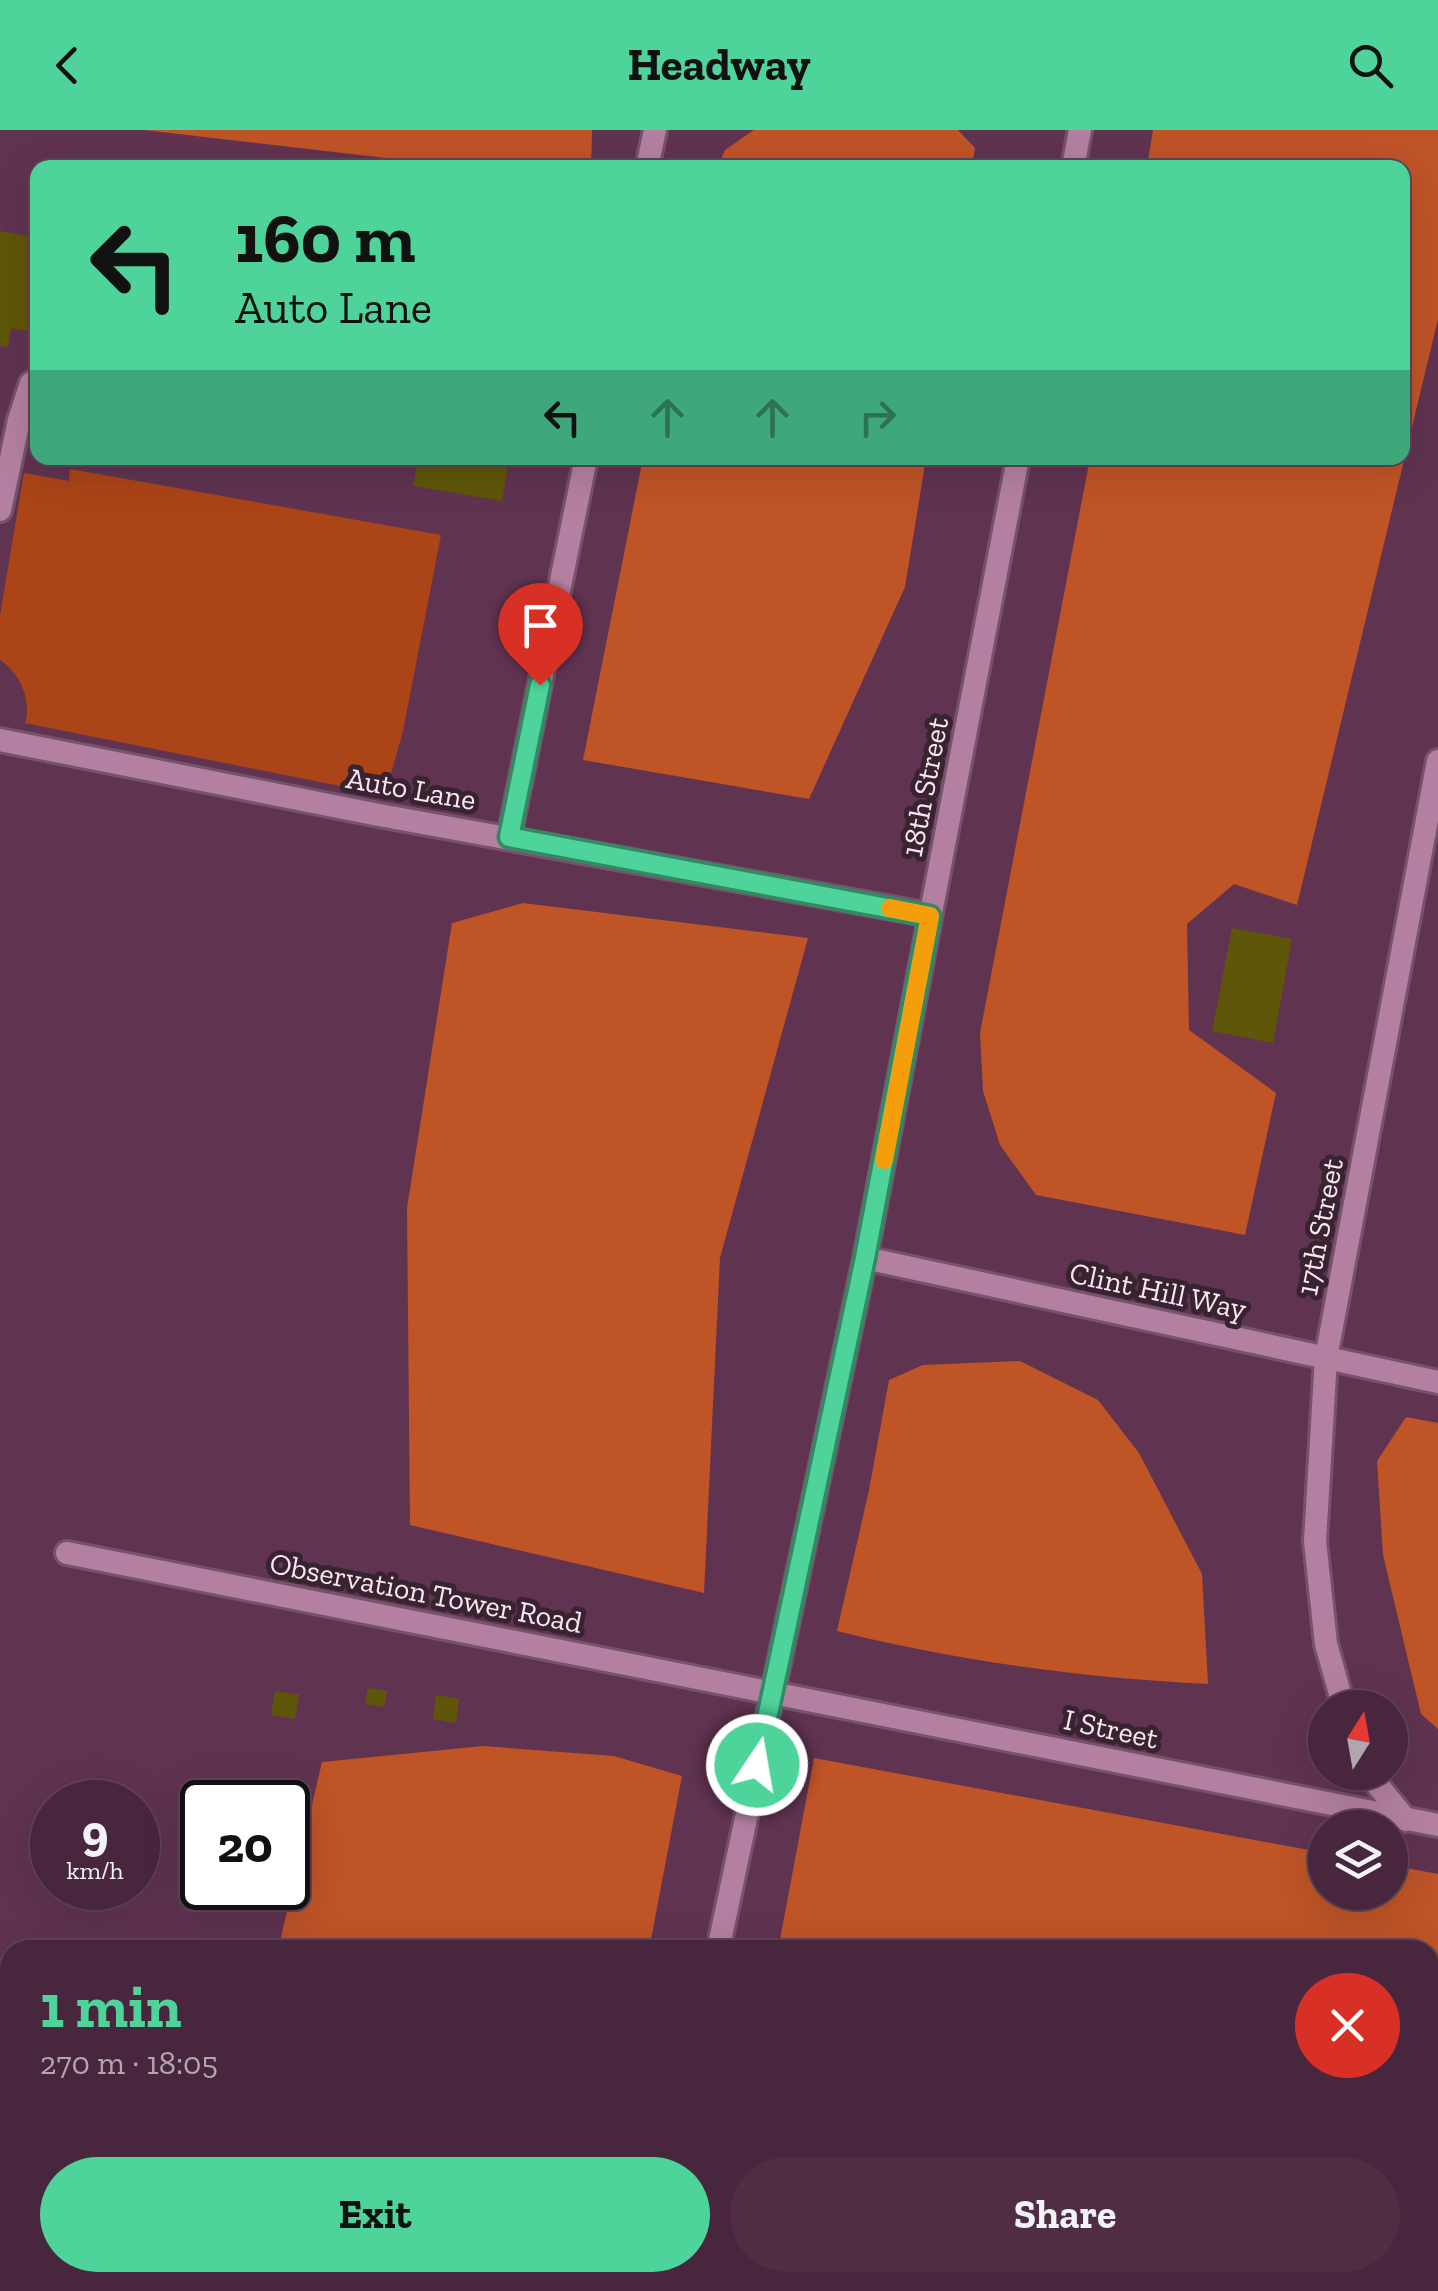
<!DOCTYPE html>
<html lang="en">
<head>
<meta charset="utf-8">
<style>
	:root { --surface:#48263d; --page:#4f2e44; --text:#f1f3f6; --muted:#b1a5b0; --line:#604357; --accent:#4ed39a }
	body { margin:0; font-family:"Zilla Slab",serif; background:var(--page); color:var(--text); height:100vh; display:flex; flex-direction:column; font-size:38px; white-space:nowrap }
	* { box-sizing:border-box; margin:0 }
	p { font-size:32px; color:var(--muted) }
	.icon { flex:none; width:55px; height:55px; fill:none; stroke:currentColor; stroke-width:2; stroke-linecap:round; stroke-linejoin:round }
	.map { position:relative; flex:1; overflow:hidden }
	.panel { position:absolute; left:0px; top:1810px; width:1440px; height:352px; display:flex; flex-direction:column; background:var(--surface); border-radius:30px 30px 0 0; box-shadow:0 10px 40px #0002,0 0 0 2px var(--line) }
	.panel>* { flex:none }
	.top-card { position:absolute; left:30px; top:30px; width:1380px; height:305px; border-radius:20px; box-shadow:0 10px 40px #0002,0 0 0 2px var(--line); background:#4ed39a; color:#111; overflow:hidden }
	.needle { width:65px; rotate:11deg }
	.tools { position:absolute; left:1308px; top:1560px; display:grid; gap:20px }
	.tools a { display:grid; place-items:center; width:100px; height:100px; border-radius:50%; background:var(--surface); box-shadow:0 10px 40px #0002,0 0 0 2px var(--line); font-size:50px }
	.speed { position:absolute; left:30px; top:1650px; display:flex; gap:20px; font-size:50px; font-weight:700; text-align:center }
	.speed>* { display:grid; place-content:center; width:130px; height:130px; border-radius:50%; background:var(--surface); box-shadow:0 10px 40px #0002,0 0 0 2px var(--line); line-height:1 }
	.speed small { font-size:25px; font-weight:400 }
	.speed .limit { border:5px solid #111; border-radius:15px; background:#fff; color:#111 }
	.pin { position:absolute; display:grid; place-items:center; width:85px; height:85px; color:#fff; margin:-102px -42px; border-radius:50% 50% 50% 0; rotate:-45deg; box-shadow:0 0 10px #0007 }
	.pin .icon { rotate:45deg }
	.me { position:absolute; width:110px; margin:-55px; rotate:12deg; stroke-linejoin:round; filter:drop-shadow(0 0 8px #0008) }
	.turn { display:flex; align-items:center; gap:35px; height:210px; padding:0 40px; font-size:45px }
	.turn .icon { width:130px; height:130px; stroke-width:2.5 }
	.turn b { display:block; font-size:70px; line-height:85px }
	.lanes { display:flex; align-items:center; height:95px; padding:0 40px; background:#0003; justify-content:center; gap:50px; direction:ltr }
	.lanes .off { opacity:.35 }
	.round { display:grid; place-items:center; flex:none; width:105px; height:105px; border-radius:52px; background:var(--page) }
	.overview { display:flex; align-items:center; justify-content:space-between; height:170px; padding:0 40px }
	h1 { font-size:60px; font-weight:800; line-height:75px; color:var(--accent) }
	.cta { display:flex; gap:20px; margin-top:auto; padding:20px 40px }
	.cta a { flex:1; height:115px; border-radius:60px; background:var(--accent); color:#111; font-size:40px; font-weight:800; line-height:115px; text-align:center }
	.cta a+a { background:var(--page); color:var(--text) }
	header { display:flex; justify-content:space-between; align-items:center; height:130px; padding:0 40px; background:var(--accent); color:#111; font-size:45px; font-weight:800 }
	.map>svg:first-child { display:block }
	.green { fill:#ab4416 }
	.forest { fill:#bf5427 }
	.building { fill:#605609 }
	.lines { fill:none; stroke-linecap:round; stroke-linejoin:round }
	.lane-casing { stroke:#77526b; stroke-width:28 }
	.lane { stroke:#b480a1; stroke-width:22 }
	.route-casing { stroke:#338964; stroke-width:25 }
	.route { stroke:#4ed39a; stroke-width:18 }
	.slow { stroke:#f59e0b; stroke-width:18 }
	.labels { text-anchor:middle; stroke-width:10; stroke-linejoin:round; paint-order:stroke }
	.street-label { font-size:30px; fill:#fce4f2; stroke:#382331 }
</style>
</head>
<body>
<header><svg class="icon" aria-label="back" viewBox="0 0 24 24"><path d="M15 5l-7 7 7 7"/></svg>Headway<svg class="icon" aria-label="search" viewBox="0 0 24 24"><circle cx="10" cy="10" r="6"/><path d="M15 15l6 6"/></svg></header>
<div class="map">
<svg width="1438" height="2161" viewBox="0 0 1438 2161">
	<rect width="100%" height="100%" fill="#603351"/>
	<path class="green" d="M70 339 441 405 403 601 385 665 25 593C32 570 20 543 0 530V485L24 343 69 351Z"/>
	<g class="forest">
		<path d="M144 0H592L591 37H464Z"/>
		<path d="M754 0H958L975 18 972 37H718L725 20Z"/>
		<path d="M1153 0H1438V189L1297 775 1234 754 1187 794 1189 900 1276 963 1245 1105 1036 1065 1000 1015 983 961 980 903 1090 328H1402V38L1147 37Z"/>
		<path d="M643 328H926L905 457 809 669 583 630Z"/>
		<path d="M523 773 808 808 720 1128 704 1463 410 1395 407 1078 452 793Z"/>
		<path d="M1020 1231 1098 1270 1139 1323 1202 1444 1208 1554C1083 1548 958 1531 837 1501L869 1360 889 1250 923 1235Z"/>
		<path d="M1406 1287 1438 1293V1599L1421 1584 1383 1425 1377 1331Z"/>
		<path d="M483 1616 614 1626 682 1646 649 1820H278L322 1632Z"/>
		<path d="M814 1628 1325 1723V1762H1390V1735L1438 1744V2161H712L714 2152H1430V1820H778Z"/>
		<path d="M201 2152H587V2153L585 2161H199Z"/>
	</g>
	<g class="building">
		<path d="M0 101 38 108V203L11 198 8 217 0 216Z"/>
		<path d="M418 328H509L502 371 413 356Z"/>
		<path d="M1232 798 1292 809 1273 913 1212 901Z"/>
		<path d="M368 1558 387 1561 384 1577 365 1574Z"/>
		<path d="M275 1561 299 1565 295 1589 271 1585Z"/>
		<path d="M436 1565 459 1569 456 1593 433 1589Z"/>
	</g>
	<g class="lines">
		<g class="lane-casing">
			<g id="lane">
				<path d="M647 38 655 0"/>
				<path d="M1073 38 1080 0"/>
				<path d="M0 380 19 290 31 253 38 250"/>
				<path d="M0 610 379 685 930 785"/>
				<path d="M509 707 586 328"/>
				<path d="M865 1128 1438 1252"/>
				<path d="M67 1423 1438 1695"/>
				<path d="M1344 1578 1326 1514 1315 1411 1326 1228 1438 631"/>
				<path d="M1367 1642 1406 1690"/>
				<path d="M718 1820 865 1128 1018 328"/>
				<path d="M652 2161 653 2152"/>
			</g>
		</g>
		<use href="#lane" class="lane"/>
	</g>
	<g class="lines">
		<g class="route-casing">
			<path id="route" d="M540 555 509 707 930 786 865 1128 757 1635"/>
		</g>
		<use href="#route" class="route"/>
		<path class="slow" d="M884 1030 930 786 890 778"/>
	</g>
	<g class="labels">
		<g class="street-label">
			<text transform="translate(925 657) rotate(-79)" y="10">18th Street</text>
			<text transform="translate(411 659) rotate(10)" y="10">Auto Lane</text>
			<text transform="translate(1320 1097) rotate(-79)" y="10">17th Street</text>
			<text transform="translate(1158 1161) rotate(12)" y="10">Clint Hill Way</text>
			<text transform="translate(426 1463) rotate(11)" y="10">Observation Tower Road</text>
			<text transform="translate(1111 1599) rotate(12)" y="10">I Street</text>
		</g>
	</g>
</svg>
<div class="tools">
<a><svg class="needle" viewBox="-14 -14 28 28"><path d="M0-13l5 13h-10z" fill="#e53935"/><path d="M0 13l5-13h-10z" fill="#b1a5b0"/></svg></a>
<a><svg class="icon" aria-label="layers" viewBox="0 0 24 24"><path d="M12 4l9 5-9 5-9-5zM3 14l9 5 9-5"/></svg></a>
</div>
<div class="speed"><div>9<small>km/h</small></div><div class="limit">20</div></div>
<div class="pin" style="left:540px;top:555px;background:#d93025"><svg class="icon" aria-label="arrive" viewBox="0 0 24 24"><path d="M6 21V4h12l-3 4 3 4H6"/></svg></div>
<svg class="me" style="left:757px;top:1635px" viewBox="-20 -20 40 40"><circle r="17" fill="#4ed39a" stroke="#fff" stroke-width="3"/><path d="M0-11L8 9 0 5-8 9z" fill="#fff"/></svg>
<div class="top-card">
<div class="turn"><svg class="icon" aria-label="left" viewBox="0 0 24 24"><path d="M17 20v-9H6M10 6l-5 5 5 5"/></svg><div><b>160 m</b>Auto Lane</div></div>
<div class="lanes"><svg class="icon" aria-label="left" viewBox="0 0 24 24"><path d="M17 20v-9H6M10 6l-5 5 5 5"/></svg><svg class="icon off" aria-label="ahead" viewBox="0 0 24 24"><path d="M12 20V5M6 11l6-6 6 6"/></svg><svg class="icon off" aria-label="ahead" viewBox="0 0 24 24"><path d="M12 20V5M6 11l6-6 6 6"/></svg><svg class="icon off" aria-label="right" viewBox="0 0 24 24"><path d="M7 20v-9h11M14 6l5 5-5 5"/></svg></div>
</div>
<section class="panel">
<div class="overview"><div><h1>1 min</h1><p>270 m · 18:05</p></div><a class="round" style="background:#d93025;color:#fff"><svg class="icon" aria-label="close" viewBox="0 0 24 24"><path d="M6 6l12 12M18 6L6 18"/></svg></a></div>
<div class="cta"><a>Exit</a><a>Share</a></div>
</section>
</div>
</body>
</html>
